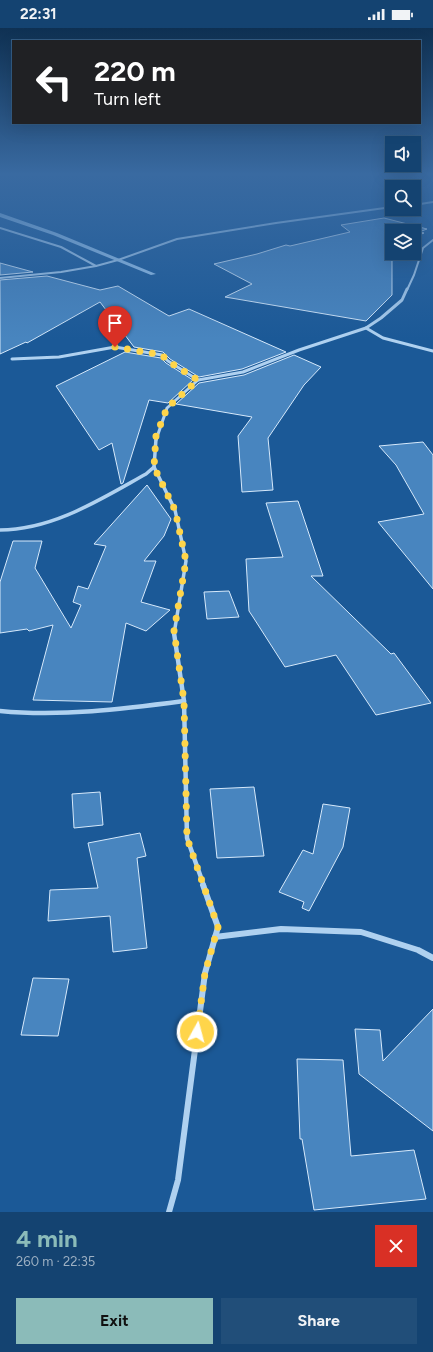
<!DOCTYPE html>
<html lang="en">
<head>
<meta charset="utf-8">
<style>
	:root { --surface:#144371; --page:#214e79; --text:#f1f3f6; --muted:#9db0c3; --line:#335c84; --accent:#8bbbb9 }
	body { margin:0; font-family:Figtree,sans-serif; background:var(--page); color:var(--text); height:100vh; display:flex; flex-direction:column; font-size:15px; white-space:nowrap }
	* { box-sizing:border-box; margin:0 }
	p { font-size:13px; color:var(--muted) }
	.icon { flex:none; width:22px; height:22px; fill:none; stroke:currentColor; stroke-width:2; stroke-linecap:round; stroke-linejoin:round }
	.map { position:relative; height:1184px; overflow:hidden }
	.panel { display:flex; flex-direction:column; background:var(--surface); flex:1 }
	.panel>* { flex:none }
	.guide { position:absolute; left:12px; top:12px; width:409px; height:84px; border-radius:0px; box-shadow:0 4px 16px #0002,0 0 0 1px var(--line); background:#202124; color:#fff; overflow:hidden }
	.tools { position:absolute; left:385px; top:108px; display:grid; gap:8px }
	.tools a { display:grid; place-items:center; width:36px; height:36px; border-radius:0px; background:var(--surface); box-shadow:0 4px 16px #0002,0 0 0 1px var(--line); font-size:20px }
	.pin { position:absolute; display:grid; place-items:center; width:34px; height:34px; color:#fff; margin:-41px -17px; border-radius:50% 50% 50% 0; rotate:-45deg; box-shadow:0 0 4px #0007 }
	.pin .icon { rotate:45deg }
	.me { position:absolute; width:44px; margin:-22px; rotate:7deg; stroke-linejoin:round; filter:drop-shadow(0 0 3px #0008) }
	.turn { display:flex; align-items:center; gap:14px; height:84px; padding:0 16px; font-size:18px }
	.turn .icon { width:52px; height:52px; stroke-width:2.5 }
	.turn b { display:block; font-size:28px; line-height:34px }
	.round { display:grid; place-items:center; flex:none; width:42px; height:42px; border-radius:0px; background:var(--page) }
	.head { display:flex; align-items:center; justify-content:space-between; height:68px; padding:0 16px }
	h1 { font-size:24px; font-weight:700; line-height:30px; color:var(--accent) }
	.action { display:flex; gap:8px; margin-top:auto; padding:8px 16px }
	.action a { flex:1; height:46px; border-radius:0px; background:var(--accent); color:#111; font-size:16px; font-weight:700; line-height:46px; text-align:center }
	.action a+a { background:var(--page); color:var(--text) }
	.status { display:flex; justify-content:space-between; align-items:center; height:28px; padding:0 20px; background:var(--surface); direction:ltr }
	.status svg { height:11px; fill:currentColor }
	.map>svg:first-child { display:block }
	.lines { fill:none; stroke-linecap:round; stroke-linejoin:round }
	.stream { fill:#a2ccf2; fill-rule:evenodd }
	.building { fill:#4885bf; stroke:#d6e9fb }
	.minor-far4 { stroke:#afd1f0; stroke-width:2 }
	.minor-far3 { stroke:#afd1f0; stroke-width:3 }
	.minor-far2 { stroke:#afd1f0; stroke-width:3.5 }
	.minor-far1 { stroke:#afd1f0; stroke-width:4.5 }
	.minor { stroke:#afd1f0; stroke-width:6 }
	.route { stroke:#ffd54a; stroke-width:7; stroke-dasharray:0 12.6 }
</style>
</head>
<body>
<div class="status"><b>22:31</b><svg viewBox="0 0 49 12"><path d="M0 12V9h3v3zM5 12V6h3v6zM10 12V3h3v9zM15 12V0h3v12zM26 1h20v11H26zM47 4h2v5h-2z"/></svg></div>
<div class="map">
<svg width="433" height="1184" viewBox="0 0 433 1184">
	<rect width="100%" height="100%" fill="#1b5997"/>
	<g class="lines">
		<path class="stream" d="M0 185 57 205 156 246 151 247 53 207 0 189Z"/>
	</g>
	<g class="building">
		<path d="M384 190 427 201 419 204 424 205 414 209V203H392V267L366 293 225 269 252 256 214 236 257 226 286 217 290 218 350 204 341 197Z"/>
		<path d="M0 235 33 244 0 247Z"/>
		<path d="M47 248 100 262 118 258 169 288 189 281 286 324 242 341 199 349 170 331 163 324 134 319 100 274 27 315 26 314 0 326V252Z"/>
		<path d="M125 324 161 330 166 335 193 352 168 375 149 372 123 455 121 456 112 415 99 422 56 358Z"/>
		<path d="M294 327 321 339 304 357 268 410 273 462 242 464 238 408 252 389 176 376 199 355 244 347Z"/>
		<path d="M423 414 433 427V561L378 494 424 486 396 437 379 418Z"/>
		<path d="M147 457 171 491 164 508 144 533H156L141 574 170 582 146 603 126 595 112 674 33 672 53 597 29 603 27 601 0 605V554L13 513H42L35 540 71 600 81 577 73 574 78 558 88 561 106 518 94 516Z"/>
		<path d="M298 473 323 548H311L391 626 394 625 431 675 376 687 336 627 285 639 253 589 249 583 246 531 283 529 266 475Z"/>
		<path d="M229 563 239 589 207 591 204 564Z"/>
		<path d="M254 759 264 828 217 830 210 761Z"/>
		<path d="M100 764 103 797 74 800 72 766Z"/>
		<path d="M323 776 350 780 343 819 309 883 302 880 304 874 279 864 303 822 313 826Z"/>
		<path d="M140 805 146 828 137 830 147 920 113 924 110 888 48 893 50 862 98 860 88 815Z"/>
		<path d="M33 950 69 951 58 1008 21 1007Z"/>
		<path d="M433 981V1103L359 1046 355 1001 380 1002 383 1033Z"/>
		<path d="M297 1031 343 1032 351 1128 414 1122 426 1171 314 1182 302 1111H300Z"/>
	</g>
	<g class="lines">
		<g class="minor-far4">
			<path d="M414 177 433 174"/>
			<path d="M0 200 61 219 96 238"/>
			<path d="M0 250 61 244 96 238 118 232 177 211 276 195 392 179"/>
			<path d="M407 262 414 247 423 220 433 212"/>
		</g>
		<g class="minor-far3">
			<path d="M366 300 383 310 433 323"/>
			<path d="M12 331 59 329 115 319 162 327 168 333 198 352"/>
			<path d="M156 412 167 380 198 352 243 344 299 322 366 300 381 290 402 272 407 261"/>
		</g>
		<g class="minor-far2">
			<path d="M156 411 154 439 175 482 186 533 174 606"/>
			<path d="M0 502C53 502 101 471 146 446L154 439"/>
		</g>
		<g class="minor-far1">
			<path d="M174 605 184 673 187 810 204 858"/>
			<path d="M0 683C61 689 123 681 184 673"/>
		</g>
		<g class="minor">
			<path d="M215 909 281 901 361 904 418 922 433 930"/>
			<path d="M169 1184 178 1152 205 945 218 899 203 857"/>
		</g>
	</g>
	<linearGradient id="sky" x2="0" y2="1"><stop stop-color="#0f3153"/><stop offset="0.47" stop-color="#396aa1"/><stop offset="1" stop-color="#396aa1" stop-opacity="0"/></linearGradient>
	<rect width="433" height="311" fill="url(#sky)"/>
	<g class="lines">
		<path class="route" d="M115 319 162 327 168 333 198 352 167 380 156 408 154 439 175 482 186 533 174 603 184 673 187 810 218 899 205 945 197 1004"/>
	</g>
</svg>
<div class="tools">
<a><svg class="icon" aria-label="sound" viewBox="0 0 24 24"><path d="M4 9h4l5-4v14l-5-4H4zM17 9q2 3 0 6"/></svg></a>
<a><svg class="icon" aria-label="search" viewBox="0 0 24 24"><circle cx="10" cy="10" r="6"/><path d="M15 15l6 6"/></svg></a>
<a><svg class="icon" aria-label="layers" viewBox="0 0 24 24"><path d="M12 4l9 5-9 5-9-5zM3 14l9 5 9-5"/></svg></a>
</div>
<div class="pin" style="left:115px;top:319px;background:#d93025"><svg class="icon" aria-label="arrive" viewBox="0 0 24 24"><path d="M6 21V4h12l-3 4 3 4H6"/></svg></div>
<svg class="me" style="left:197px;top:1004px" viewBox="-20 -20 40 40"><circle r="17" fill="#ffd54a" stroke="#fff" stroke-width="3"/><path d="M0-11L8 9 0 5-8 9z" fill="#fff"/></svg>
<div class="guide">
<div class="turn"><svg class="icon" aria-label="left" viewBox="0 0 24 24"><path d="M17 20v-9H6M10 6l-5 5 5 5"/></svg><div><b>220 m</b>Turn left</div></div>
</div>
</div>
<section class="panel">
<div class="head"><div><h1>4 min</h1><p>260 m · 22:35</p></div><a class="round" style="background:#d93025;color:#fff"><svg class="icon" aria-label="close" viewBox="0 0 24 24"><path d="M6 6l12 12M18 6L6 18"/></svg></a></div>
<div class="action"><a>Exit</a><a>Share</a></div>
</section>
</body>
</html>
